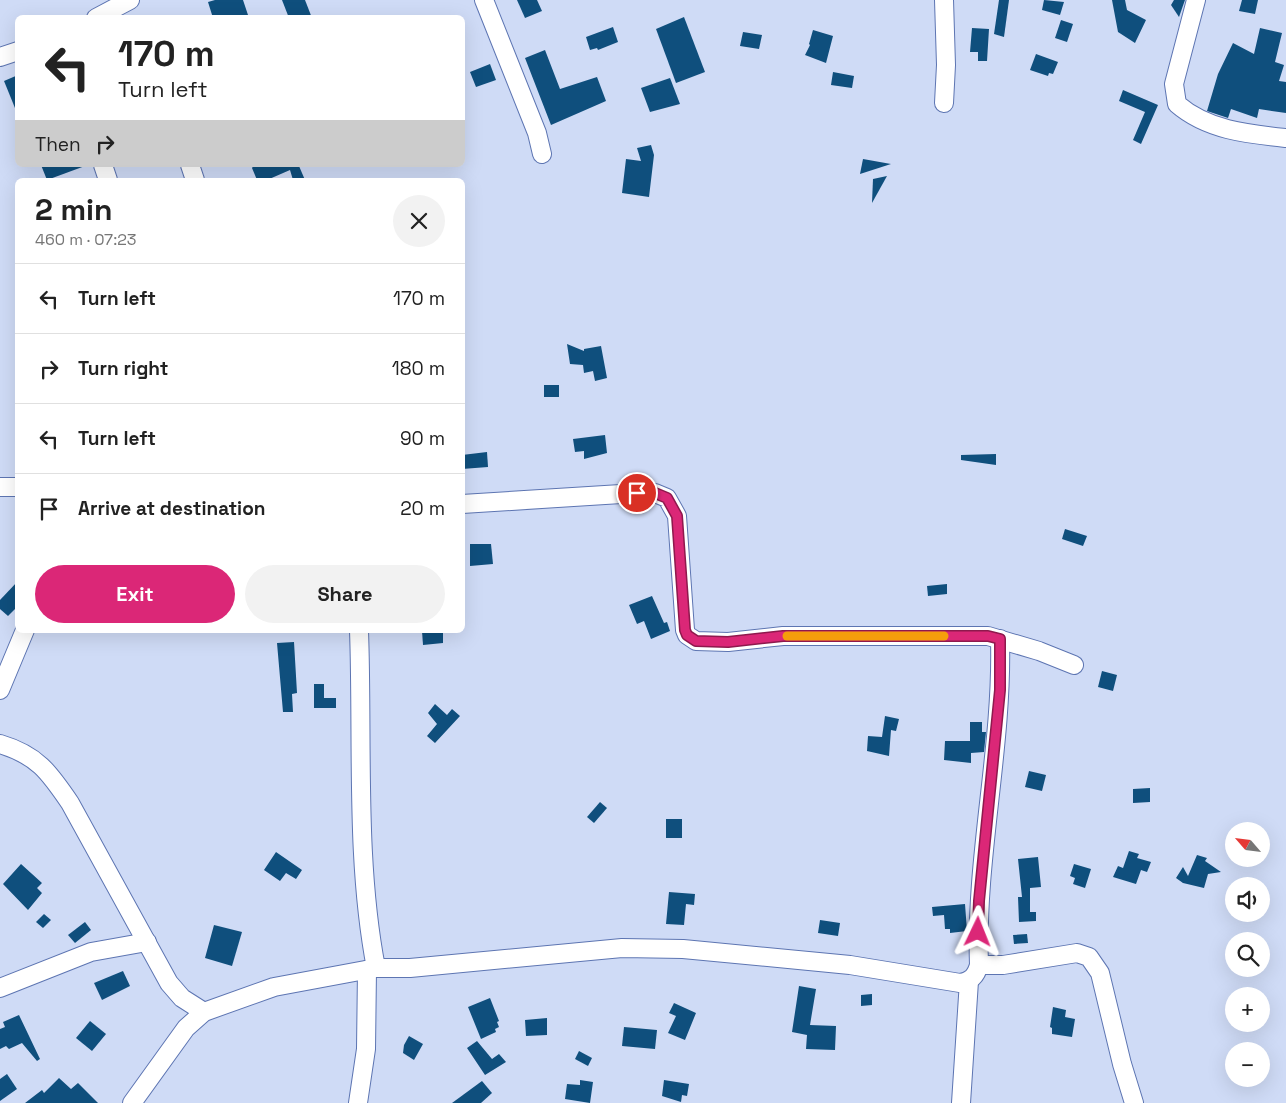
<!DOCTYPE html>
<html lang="en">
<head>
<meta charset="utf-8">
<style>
	:root { --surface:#fff; --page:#f2f2f2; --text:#222; --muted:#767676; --line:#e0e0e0; --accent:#db2777 }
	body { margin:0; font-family:"Space Grotesk",sans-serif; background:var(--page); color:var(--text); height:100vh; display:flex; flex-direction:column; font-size:19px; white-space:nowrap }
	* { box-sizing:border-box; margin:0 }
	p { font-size:16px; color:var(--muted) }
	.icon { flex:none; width:28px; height:28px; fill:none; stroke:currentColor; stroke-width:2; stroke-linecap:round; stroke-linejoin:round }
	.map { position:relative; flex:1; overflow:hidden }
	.side { position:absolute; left:15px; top:178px; width:450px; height:455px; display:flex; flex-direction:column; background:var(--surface); border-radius:8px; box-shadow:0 5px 20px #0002 }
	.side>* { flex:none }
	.banner { position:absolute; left:15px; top:15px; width:450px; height:152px; border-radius:8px; box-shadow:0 5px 20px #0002; background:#fff; color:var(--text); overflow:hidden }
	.needle { width:32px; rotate:298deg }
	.buttons { position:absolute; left:1225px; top:822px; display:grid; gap:10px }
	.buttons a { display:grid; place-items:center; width:45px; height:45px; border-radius:50%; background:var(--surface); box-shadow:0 5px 20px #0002; font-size:25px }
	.pin { position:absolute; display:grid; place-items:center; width:42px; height:42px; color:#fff; margin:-21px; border:2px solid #fff; border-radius:50%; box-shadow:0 1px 5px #0007 }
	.me { position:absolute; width:55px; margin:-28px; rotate:2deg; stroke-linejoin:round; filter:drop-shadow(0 0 4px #0008) }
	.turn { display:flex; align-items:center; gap:18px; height:105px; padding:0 20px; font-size:22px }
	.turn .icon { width:65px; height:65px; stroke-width:2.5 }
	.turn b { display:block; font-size:35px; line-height:42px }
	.then { display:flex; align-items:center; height:48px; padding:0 20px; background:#0003; gap:10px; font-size:19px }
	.round { display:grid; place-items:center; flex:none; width:52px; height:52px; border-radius:26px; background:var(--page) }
	.summary { display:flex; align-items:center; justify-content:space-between; height:85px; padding:0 20px }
	h1 { font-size:30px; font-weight:600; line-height:38px }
	.cta { display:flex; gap:10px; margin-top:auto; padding:10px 20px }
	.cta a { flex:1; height:58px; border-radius:30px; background:var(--accent); color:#fff; font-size:20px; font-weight:600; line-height:58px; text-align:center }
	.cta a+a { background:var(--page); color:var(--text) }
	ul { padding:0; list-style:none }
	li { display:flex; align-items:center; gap:15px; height:70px; padding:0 20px; border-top:1px solid var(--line) }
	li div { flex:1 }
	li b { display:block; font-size:19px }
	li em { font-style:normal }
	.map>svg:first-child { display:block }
	.building { fill:#0f4f7d }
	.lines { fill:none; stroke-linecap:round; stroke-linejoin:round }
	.minor-casing { stroke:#5d75b2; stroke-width:20 }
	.minor { stroke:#fff; stroke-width:18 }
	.route-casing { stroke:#8e194d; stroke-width:12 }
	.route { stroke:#db2777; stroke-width:9 }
	.slow { stroke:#f59e0b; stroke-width:9 }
</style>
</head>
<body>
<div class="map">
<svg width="1286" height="1103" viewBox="0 0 1286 1103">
	<rect width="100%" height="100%" fill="#cfdbf6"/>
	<g class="building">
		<path d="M215 0H243L249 18H213L208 2Z"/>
		<path d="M282 0H305L312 18H289Z"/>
		<path d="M517 0H537L542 11 525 18Z"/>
		<path d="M999 0H1009L1004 37 994 34Z"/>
		<path d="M1044 0 1064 2 1060 15 1042 10Z"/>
		<path d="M1112 0H1125L1127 10 1146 20 1135 43 1118 32Z"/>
		<path d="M1174 0H1185L1179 17 1171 5Z"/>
		<path d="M1242 0H1258L1255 14 1239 11Z"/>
		<path d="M684 17 705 72 676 83 656 29Z"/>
		<path d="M1061 20 1073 24 1067 42 1055 38Z"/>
		<path d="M613 27 618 42 598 50 597 48 590 50 586 37Z"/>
		<path d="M972 28 989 29 987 61H978V52H970Z"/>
		<path d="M1260 28 1282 33 1275 62 1284 65 1279 81 1286 82V113L1259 109 1257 118 1231 109 1228 118 1207 111 1218 74 1233 43 1254 54Z"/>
		<path d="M813 30 833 36 826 63 805 55 810 45 809 44Z"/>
		<path d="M743 32 762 35 759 49 740 46Z"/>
		<path d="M545 50 560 89 597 77 606 101 551 125 525 58Z"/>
		<path d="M1036 54 1058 62 1053 74 1049 73 1048 76 1030 70Z"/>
		<path d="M490 64 496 80 476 87 470 72Z"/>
		<path d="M833 72 854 76 852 88 831 85Z"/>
		<path d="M18 75V113H17L4 81Z"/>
		<path d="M670 78 680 104 650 112 641 88Z"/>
		<path d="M1123 90 1158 105 1141 144 1133 140 1145 112 1119 101Z"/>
		<path d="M651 145 654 155 649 197 622 193 626 159 641 161 637 148Z"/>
		<path d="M863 159 891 164 860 174Z"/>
		<path d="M41 165H85V166L47 180Z"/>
		<path d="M254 165H302L299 166 305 180H293L290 170 267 180H257L252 168Z"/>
		<path d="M887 176 872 203 873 179Z"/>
		<path d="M567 344 584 351V349L601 346 607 378 595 381 593 371 584 373 583 365 570 364Z"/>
		<rect x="544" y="385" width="15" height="12"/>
		<path d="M605 435 607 453 584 459V451L575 452 573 439Z"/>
		<path d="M487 452 488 467 462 469V455Z"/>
		<path d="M996 454V465L961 460V455Z"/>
		<path d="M1065 529 1087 536 1083 546 1062 539Z"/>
		<path d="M470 544H491L493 564 470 566Z"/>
		<path d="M18 581V606L8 616 0 609V600Z"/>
		<path d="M947 584V594L928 596 927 586Z"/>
		<path d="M652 596 664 623 667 622 670 631 651 639 644 621 637 624 629 605Z"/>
		<path d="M443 630V643L423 645 422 631Z"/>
		<path d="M294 642 297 693 292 694 293 712H283L277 643Z"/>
		<path d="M1102 671 1117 675 1113 691 1098 687Z"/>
		<path d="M314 684H324V698H336V708H314Z"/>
		<path d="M435 704 447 715 452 709 460 716 435 743 427 736 437 724 428 713Z"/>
		<path d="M885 716 899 719 896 731 891 730 889 756 867 751 868 736 882 737Z"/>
		<path d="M970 722H982V732H986L984 752 971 753V763L944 760 945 741H970Z"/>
		<path d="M1029 771 1046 775 1042 791 1025 787Z"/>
		<path d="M1150 788V802L1133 803V789Z"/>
		<path d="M600 802 607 808 594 823 587 817Z"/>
		<rect x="666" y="819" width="16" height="19"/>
		<path d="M1129 851 1139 854 1137 858 1151 862 1147 872 1141 870 1136 884 1113 877 1118 866 1123 868Z"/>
		<path d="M276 852 302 870 296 879 286 873 280 881 264 870Z"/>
		<path d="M1197 855 1207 858 1205 861 1221 872 1208 874 1204 888 1183 883 1176 878 1183 867 1188 876Z"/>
		<path d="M1038 857 1041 887 1030 888V912H1036V921L1019 922 1018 897H1022L1018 859Z"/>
		<path d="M21 864 42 883 37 888 42 893 28 910 3 884Z"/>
		<path d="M1074 864 1091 869 1085 888 1073 884 1075 878 1070 876Z"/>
		<path d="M669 892 695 894 694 905 686 904 684 925 666 924Z"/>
		<path d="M965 904 967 931 950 933V929H945L944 915 933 916 932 907Z"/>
		<path d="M44 914 51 920 43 928 36 922Z"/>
		<path d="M820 920 840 923 838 936 818 933Z"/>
		<path d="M85 922 91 930 75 943 68 935Z"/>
		<path d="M214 925 242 932 232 966 205 958Z"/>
		<path d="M1027 934 1028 943 1014 944 1013 935Z"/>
		<path d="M123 971 130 986 102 1000 94 983Z"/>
		<path d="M799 986 816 989 810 1025 836 1026 835 1050 806 1049 807 1035 792 1032Z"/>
		<path d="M872 994V1005L861 1006V995Z"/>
		<path d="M490 998 499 1021 497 1022 499 1027 495 1029 496 1032 481 1039 468 1007Z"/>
		<path d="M674 1003 696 1013 685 1040 668 1033 676 1016 669 1013Z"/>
		<path d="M1053 1007 1066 1010 1065 1017 1075 1019 1072 1037 1052 1034V1028L1050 1027Z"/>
		<path d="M19 1015 40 1059 37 1061 22 1043 9 1049 6 1046 0 1049V1029L5 1027 3 1022Z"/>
		<path d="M547 1018V1035L526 1036 525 1020Z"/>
		<path d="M90 1021 106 1034 92 1051 76 1038Z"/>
		<path d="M624 1027 657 1030 655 1049 622 1046Z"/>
		<path d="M409 1036 423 1044 414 1060 403 1053 404 1045Z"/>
		<path d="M477 1041 492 1059 499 1054 506 1062 485 1075 467 1048Z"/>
		<path d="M579 1051 592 1058 588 1066 575 1059Z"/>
		<path d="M7 1074 17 1089 0 1101V1079Z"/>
		<path d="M59 1078 71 1089 78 1083 98 1103H25L42 1090 44 1093Z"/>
		<path d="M580 1080 593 1082 590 1103 565 1099 567 1084 580 1085Z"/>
		<path d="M664 1080 689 1084 687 1096 682 1095 681 1102 662 1096Z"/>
		<path d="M482 1081 492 1093 481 1103H452Z"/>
	</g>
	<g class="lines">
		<g class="minor-casing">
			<g id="minor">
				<path d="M484 0 537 133 542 154"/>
				<path d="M1196 0 1174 84 1177 104C1207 130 1247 134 1286 138"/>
				<path d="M96 18 130 0"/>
				<path d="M0 57 18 51"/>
				<path d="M944 103 946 65 944 0"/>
				<path d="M103 165 108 180"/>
				<path d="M190 165 195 180"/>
				<path d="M0 487H18"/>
				<path d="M462 504 637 493H655L667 498 677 516 685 630 687 635 696 641 728 642 783 636H988L1039 651 1074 665"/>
				<path d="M359 630C363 741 355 859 376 968"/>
				<path d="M0 690 25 630"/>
				<path d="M0 744C37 755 49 772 70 803L169 983 182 998 204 1012"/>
				<path d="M979 965H1003L1077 953 1089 957 1100 973 1122 1064 1134 1103"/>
				<path d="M0 988 91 952 147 942"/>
				<path d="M132 1103 186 1028 204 1012 274 987 376 968H410L622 948 683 949 850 965 960 983C971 981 976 976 979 965 975 856 1003 748 1000 639"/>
				<path d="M358 1103 366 1049 367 970"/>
				<path d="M961 1103 969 981"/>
			</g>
		</g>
		<use href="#minor" class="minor"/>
	</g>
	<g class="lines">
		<g class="route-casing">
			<path id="route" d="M637 493H655L667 498 677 516 685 630 687 635 696 641 728 642 783 636H988L1000 639V690L979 901 978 932"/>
		</g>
		<use href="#route" class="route"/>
		<path class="slow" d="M787 636H944"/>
	</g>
</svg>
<div class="buttons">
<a><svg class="needle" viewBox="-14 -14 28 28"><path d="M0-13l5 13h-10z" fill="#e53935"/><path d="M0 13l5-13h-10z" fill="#767676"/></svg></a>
<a><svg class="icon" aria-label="sound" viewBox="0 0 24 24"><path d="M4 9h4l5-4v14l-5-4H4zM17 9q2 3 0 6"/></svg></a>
<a><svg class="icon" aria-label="search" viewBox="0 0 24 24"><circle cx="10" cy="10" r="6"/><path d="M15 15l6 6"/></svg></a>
<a>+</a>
<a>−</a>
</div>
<div class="pin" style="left:637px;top:493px;background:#d93025"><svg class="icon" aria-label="arrive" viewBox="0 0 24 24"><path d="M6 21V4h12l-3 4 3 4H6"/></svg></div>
<svg class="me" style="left:978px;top:932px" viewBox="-20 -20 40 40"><path d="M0-17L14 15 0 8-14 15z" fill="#db2777" stroke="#fff" stroke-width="4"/></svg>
<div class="banner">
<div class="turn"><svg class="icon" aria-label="left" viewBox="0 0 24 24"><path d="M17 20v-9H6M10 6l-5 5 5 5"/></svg><div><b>170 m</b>Turn left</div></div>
<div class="then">Then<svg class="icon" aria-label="right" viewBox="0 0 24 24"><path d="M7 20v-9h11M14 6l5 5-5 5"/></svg></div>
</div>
<section class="side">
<div class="summary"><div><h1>2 min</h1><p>460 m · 07:23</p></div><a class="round"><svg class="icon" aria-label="close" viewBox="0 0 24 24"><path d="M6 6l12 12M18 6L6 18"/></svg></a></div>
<ul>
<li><svg class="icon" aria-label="left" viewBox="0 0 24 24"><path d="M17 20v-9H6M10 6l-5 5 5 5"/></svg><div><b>Turn left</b></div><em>170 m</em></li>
<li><svg class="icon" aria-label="right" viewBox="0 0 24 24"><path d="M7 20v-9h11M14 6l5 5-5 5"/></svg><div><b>Turn right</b></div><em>180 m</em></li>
<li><svg class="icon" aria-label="left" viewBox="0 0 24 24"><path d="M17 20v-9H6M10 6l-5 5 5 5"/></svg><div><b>Turn left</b></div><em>90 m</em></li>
<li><svg class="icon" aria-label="arrive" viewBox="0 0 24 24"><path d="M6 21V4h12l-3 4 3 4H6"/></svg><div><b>Arrive at destination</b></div><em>20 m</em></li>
</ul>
<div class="cta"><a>Exit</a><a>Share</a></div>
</section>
</div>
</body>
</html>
